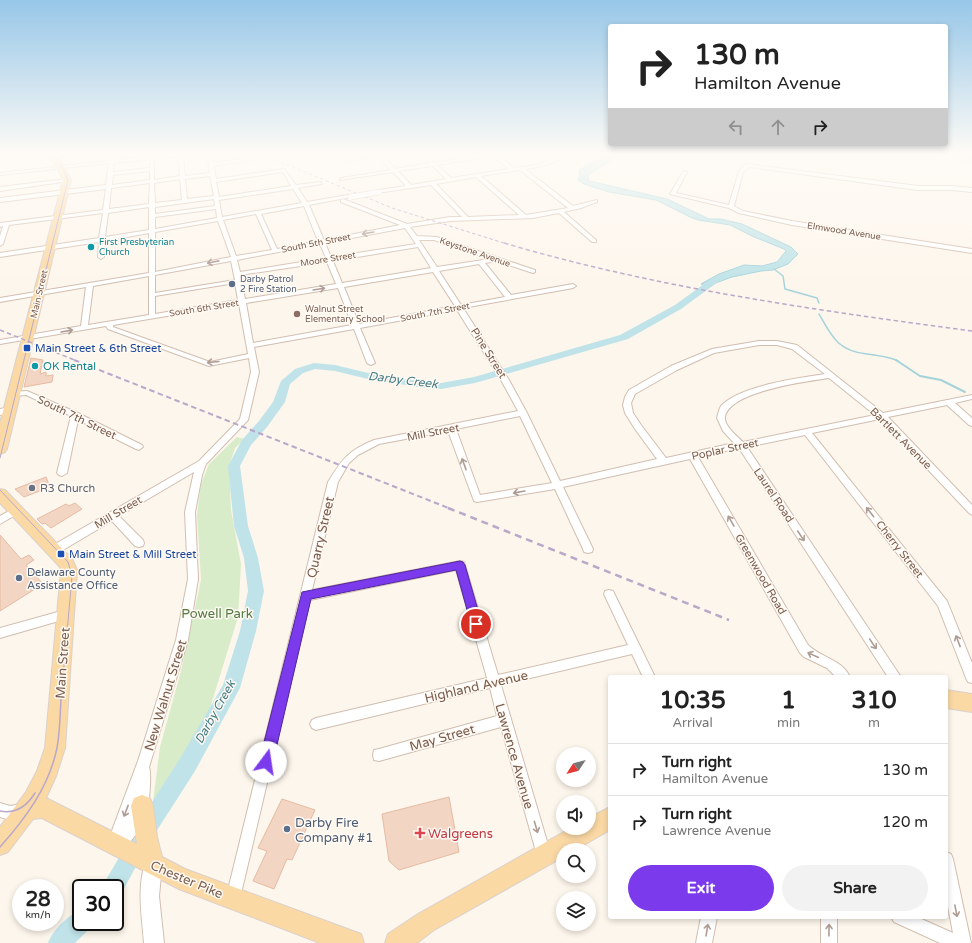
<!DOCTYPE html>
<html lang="en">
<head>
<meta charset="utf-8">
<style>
	:root { --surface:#fff; --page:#f2f2f2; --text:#222; --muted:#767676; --line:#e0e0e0; --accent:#7c3aed }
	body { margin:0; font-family:"Varela Round",sans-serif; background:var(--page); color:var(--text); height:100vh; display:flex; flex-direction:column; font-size:15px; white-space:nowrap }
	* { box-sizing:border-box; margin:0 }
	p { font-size:13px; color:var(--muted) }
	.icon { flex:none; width:22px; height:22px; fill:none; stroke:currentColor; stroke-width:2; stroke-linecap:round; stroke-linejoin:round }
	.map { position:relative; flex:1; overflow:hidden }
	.panel { position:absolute; left:608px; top:675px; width:340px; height:244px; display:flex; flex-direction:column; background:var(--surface); border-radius:4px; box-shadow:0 2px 6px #0003 }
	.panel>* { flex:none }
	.banner { position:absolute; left:608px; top:24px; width:340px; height:122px; border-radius:4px; box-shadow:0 2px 6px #0003; background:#fff; color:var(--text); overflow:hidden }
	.needle { width:26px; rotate:234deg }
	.buttons { position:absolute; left:556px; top:747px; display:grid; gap:8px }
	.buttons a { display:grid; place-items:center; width:40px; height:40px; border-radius:50%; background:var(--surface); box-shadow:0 2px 6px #0003; font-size:20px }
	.speed { position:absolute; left:12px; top:879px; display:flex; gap:8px; font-size:20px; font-weight:700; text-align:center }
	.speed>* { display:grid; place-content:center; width:52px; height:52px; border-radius:50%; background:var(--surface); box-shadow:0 2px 6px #0003; line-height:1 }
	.speed small { font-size:10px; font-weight:400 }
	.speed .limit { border:2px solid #111; border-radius:6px; background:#fff; color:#111 }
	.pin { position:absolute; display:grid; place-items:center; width:34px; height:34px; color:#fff; margin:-17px; border:2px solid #fff; border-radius:50%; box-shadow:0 1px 4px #0007 }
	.me { position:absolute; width:44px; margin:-22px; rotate:14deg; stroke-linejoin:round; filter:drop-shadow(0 0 3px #0008) }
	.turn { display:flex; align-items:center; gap:14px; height:84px; padding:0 20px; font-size:18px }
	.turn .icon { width:52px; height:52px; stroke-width:2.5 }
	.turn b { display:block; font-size:28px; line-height:34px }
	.lanes { display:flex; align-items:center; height:38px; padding:0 20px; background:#0003; justify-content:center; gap:20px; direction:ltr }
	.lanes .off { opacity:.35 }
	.eta { display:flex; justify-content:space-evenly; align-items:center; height:68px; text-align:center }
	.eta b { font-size:24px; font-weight:800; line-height:28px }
	.action { display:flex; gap:8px; margin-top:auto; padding:8px 20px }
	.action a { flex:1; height:46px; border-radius:24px; background:var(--accent); color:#fff; font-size:16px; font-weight:800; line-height:46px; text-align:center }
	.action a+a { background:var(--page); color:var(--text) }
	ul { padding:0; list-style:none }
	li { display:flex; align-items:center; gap:12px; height:52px; padding:0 20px; border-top:1px solid var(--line) }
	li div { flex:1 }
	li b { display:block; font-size:15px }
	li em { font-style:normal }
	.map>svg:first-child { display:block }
	.green { fill:#d8ecc9 }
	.water { fill:#bfe3e8; stroke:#a5d3da }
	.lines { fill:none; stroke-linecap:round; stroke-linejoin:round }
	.stream-far1 { stroke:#a5d3da; stroke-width:1.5 }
	.stream { stroke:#a5d3da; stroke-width:2 }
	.river { fill:#bfe3e8; fill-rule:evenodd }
	.building { fill:#f3d5c3; stroke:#e6bba3 }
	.minor-casing { stroke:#d1beb0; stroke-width:2 }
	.tertiary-casing { stroke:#d1beb0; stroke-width:2 }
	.primary-casing { stroke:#dad1cd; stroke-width:2 }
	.minor { fill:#fff; fill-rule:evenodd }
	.tertiary { fill:#fff; fill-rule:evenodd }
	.primary { fill:#fbd9a5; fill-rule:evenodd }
	.tram-far1 { stroke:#b9a8c9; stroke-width:1 }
	.tram { stroke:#b9a8c9; stroke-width:1.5 }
	.rail-far3 { stroke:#b9a8c9; stroke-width:1; stroke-dasharray:3.5 2.5; stroke-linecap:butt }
	.rail-far2 { stroke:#b9a8c9; stroke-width:1.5; stroke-dasharray:4.5 3; stroke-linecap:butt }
	.rail-far1 { stroke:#b9a8c9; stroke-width:2; stroke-dasharray:5.5 3.5; stroke-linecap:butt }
	.rail { stroke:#b9a8c9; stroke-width:2.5; stroke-dasharray:7 5; stroke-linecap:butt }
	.minor-bridge-casing { stroke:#d1beb0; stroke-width:6; stroke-linecap:butt }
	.minor-bridge { stroke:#fff; stroke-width:5 }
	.oneway { stroke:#af9d94 }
	.route { fill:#7c3aed; stroke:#51269a }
	.culture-dot { fill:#0f9aa8; stroke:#fffaf3; stroke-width:1.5 }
	.service-dot { fill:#5c6f8a; stroke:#fffaf3; stroke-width:1.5 }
	.education-dot { fill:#8d6e63; stroke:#fffaf3; stroke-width:1.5 }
	.transit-dot { fill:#1a4fb4; stroke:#fffaf3; stroke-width:1.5 }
	.worship-dot { fill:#6b7280; stroke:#fffaf3; stroke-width:1.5 }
	.health-dot { fill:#e0444e; stroke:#fffaf3; stroke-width:1.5 }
	.labels { text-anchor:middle; stroke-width:3; stroke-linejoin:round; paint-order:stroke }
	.far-street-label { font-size:9px; fill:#7a5c4d; stroke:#fffaf3 }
	.far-culture-label { font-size:9px; fill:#0d838f; stroke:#fffaf3; text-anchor:start }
	.far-service-label { font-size:9px; fill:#4e5e75; stroke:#fffaf3; text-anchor:start }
	.far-education-label { font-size:9px; fill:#785e54; stroke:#fffaf3; text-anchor:start }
	.transit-label { font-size:11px; fill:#164399; stroke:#fffaf3; text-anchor:start }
	.street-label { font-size:11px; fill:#7a5c4d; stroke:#fffaf3 }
	.culture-label { font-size:11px; fill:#0d838f; stroke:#fffaf3; text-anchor:start }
	.worship-label { font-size:11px; fill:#5b616d; stroke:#fffaf3; text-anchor:start }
	.service-label { font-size:11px; fill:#4e5e75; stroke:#fffaf3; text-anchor:start }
	.water-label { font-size:12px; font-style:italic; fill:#437c86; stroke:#fffaf3 }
	.near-street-label { font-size:13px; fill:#7a5c4d; stroke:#fffaf3 }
	.near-park-label { font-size:13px; fill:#537a41; stroke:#fffaf3 }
	.near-service-label { font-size:13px; fill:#4e5e75; stroke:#fffaf3; text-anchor:start }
	.near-health-label { font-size:13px; fill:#be3a42; stroke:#fffaf3; text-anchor:start }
</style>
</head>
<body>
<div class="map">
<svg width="972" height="943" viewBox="0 0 972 943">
	<rect width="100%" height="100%" fill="#fdf6ec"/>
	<g class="green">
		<path d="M951 153H972V164L958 161Z"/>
		<path d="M237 437 244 439 235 448 229 466 231 510 241 564 238 617 207 718 153 802 160 747 181 671 201 580 197 515 201 484 209 464Z"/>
	</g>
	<path class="water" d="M609 153H622L588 175 589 181 667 199 709 219H721L742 224 791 247 798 254 788 264 773 270 761 271 732 277 710 285 701 284 719 274 744 265 762 266 777 262 786 251 784 249 754 237 730 225 698 220 690 217 656 200 609 192 584 184 578 180 580 176 579 170Z"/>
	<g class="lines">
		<g class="stream-far1">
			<path d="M774 269 783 276 785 289 817 298 819 303"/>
			<path d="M819 314C832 337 838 351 867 354 878 356 888 356 898 361"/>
		</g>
		<path class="stream" d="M896 360 920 376 941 380 965 392"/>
		<g class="river">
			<path d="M722 275 725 276 727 278 718 282 681 309 628 339 475 383 441 389 425 388 368 379 335 371 315 369 303 373 290 384 285 402 267 427 251 445 240 466 248 526 258 558 264 591 256 631 240 688 195 771 152 838 145 841 138 838 135 831 138 824 181 757 223 685 240 631 248 591 244 558 234 526 228 466 242 440 259 421 273 402 281 381 295 369 314 363 335 365 368 373 425 382 441 383 474 377 620 335 675 305 712 278Z"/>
			<path d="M136 838 143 841 146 848 120 896 115 897V888H101L129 841Z"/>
			<path d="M81 910V922H92L89 929 75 943H48C53 930 68 915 81 910Z"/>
		</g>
	</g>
	<g class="building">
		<path d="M31 358 43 360 40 374 46 372V376L53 375 52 382 24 387Z"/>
		<path d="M46 477 50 487 24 497 15 489Z"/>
		<path d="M75 503 82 509 51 528 45 523 42 524 37 519 66 504 69 506Z"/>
		<path d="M0 535 21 559 29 555 34 560 26 565 43 584 0 611Z"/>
		<path d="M449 797 459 852 399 870 389 861 382 814Z"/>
		<path d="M282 799 315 810 292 860 287 859 274 889 253 881 267 851 258 848Z"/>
	</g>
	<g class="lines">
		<g class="minor-casing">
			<g id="minor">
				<path d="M69 153H78L51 158 49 157Z"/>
				<path d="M112 153 115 154V160L150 156V153H154V156L178 153H193L183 155 185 176 210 173 207 153H211L213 163 254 157 256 159 214 166 216 179 284 169 296 185 321 182V184L298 188 307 202 348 195 351 197 309 205 324 240 400 225 341 202V200L343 199 407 224 450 217H462L431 185 377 193V191L379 190 406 186 393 172 340 180V179L342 178 391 170 378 157 345 161 343 159 376 155 375 153 380 154 400 153 398 154 383 156 395 169 430 163 420 153H424L435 163 490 153H505L498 155 514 168C523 167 532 166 540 164 550 161 558 153 567 153 557 164 540 167 525 169L573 206 597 200V202L581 208 564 212 596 240V242H592L559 213 533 218 450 221 410 227 417 236 437 237 535 270V272L533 273 497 261 485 263 511 295 573 284 576 286 573 288 463 308 509 380 527 413 560 481 657 459 635 429 625 413 623 405 625 397 629 390 671 366 712 349 759 341H777L797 345 883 413 972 395V399L955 403 972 418V426L969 425 947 405 888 417 972 505V515L969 513 880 419 812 433 947 601 972 663V683L968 682 966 678 938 606 805 435 747 447 901 677H888L739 448 698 457 808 645C821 658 842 659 850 677H836L827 668 804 657 800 653 690 459 563 487 593 549 592 552 588 553 584 552 583 549 555 489 477 502 474 501 448 431 379 444 358 455 349 463 338 482 312 590 460 561 464 562 498 675 628 645 604 594 605 591 609 590 613 591 655 677H643L632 654 501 685 551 855 549 860 544 862 539 860 537 855 501 727 379 761 374 760 373 755 374 750 379 749 497 716 490 688 316 730 312 728 310 724 312 720 316 718 487 678 456 570 310 600 240 898 238 903 233 905 228 903 226 898 328 482C343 458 348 451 374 440L518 411 501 380 457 310 360 328 375 363 371 365 367 363 354 329 254 347 259 372 248 420 206 464 202 475 195 512 198 579 188 640 149 767C151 773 150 780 150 786 149 811 141 841 115 851L109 849 107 844 138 761 176 640 188 579 185 512 194 472 119 516 143 540 144 543 143 546 139 547 135 546 112 521 58 553 54 554 50 553 49 550 50 547 199 461 240 419 251 372 249 358 209 366 108 329 106 326 0 344V340L81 326 86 287 0 302V298L149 273V233L105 241 104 257 101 259 98 257 99 242 0 257V253L99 238 103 213 9 225 3 244 0 246V236L3 226 0 227V223L103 210 106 189 0 202V198L106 185 109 163 0 175V173L110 161 111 154ZM178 156 180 176 154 180V158ZM493 156 509 169 451 178 437 165ZM150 159V168L113 172 114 163ZM433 166 446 179 411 185 398 171ZM520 170 568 208 526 215 481 176ZM150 171V180L112 185 113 175ZM283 172 291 186 219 197 216 182ZM210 176 214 196 187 199 185 179ZM476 177 519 215 468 217 436 184ZM180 179 182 200 155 203 154 183ZM150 183 149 204 109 209 111 188ZM293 189 302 203 222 217 219 200ZM214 199 215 206 155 214V207ZM304 206 318 241 277 249 261 214ZM149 207V230L105 237 108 213ZM216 209 217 218 155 229V217ZM256 214 272 250 236 256 223 220ZM218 221 231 257 155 272V232ZM405 228 416 244 331 257 325 243ZM419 240H434L490 259 437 267ZM320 244 326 258 240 272 237 260ZM418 247 431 268 342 283 333 261ZM231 261 235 280 155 293V275ZM327 262 336 284 245 299 240 275ZM479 264 505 297 461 305 439 271ZM433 272 455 306 359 324 344 287ZM149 276V315L88 325 93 286ZM235 283 238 300 155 314V296ZM338 288 352 325 253 343 246 303ZM239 304 248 354 210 362 113 327V325ZM759 345H777L792 349 825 374C798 378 739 386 721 406 719 409 718 414 717 418L723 431 734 443 666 458 641 425 633 413 631 403 635 394 677 370 714 353ZM829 378 875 415 743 442C737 436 724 426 725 417 729 391 808 381 829 378ZM520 416 552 483 480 495 456 429Z"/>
				<path d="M746 164 918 186H952L972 188V192L952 190H918L749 167 743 172 734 206 743 211 792 221 972 249V253L792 225 739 213 729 208 670 194 683 172 685 171 687 172 676 193 729 205 739 171Z"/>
				<path d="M67 179H69V181L0 191V187Z"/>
				<path d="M27 391 78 413 142 445 143 447 139 450 136 449 78 420 67 473 62 476 59 475 57 473 71 416 26 395 14 396 10 394 14 392Z"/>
				<path d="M10 407 14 410 13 412 0 415V409Z"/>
				<path d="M16 507 19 509 21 511 19 513 0 524V516Z"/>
				<path d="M65 610 69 612 71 615 69 618 0 638V628Z"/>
				<path d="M0 803 10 806 22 804 27 806 29 811 27 816 10 820 0 817Z"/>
				<path d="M946 852 951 854 953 859 971 943H940L894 922 891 917H917L953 933 946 896Z"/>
				<path d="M701 917H717L712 943H696Z"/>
				<rect x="821" y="917" width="16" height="26"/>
			</g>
		</g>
		<g class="tertiary-casing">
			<path id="tertiary" d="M153 856 159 859 162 865 159 896 164 943H144C142 916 136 884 147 859Z"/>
		</g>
		<g class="primary-casing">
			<g id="primary">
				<path d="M34 153H44L60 158 71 180 7 449 5 452 0 454V423L63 180 54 161Z"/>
				<path d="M0 489 5 490 72 559 77 570 65 748 56 776 46 798 137 844 131 806 134 798 142 795 150 798 153 806 157 837 162 857 185 869 361 934 364 943H320L179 889 42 818 33 819 8 852 0 855V827L26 792 37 771 45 748 61 570 60 567 0 503Z"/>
				<path d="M946 690 972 694V712L946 708Z"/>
				<path d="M610 807V830L575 850H563V857L434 930 417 943H385L388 934 418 914 571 828H589V818Z"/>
			</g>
		</g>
		<use href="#minor" class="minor"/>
		<use href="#tertiary" class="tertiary"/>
		<use href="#primary" class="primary"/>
		<g class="tram-far1">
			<path d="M0 458 68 180 58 159 40 153"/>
			<path d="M0 490 68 562 72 576 61 700"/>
		</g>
		<g class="tram">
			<path d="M0 811C15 814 27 806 35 793"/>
			<path d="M0 847C25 819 49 787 57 748 60 732 60 715 61 699"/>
		</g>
		<path class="rail-far3" d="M259 153 392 208 507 244"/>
		<g class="rail-far2">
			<path d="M504 243C656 288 815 310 972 331"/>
			<path d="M0 330 77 361"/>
		</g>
		<path class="rail-far1" d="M74 360 451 509"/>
		<path class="rail" d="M448 508 729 620"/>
		<g class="minor-bridge-casing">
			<path id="minor-bridge" d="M351 197 379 192"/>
		</g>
		<use href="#minor-bridge" class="minor-bridge"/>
	</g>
	<defs><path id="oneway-shaft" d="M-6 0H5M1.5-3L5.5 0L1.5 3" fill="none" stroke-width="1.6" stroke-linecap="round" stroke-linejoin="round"/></defs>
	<g class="oneway">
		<use href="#oneway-shaft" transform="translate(368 233) rotate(170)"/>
		<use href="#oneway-shaft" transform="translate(213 262) rotate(169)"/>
		<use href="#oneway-shaft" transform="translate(319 289) rotate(-9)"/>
		<use href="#oneway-shaft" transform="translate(67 331) rotate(-10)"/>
		<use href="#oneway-shaft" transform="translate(213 362) rotate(175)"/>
		<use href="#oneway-shaft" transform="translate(464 464) rotate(-110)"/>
		<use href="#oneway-shaft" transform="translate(519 492) rotate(170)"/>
		<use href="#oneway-shaft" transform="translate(870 512) rotate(-128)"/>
		<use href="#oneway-shaft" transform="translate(731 521) rotate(-120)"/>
		<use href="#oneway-shaft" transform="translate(801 536) rotate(56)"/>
		<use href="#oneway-shaft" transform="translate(958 641) rotate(-111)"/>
		<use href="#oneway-shaft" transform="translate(873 644) rotate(56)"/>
		<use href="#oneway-shaft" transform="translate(813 655) rotate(-155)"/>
		<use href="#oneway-shaft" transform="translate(126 811) rotate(111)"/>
		<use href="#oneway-shaft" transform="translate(536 827) rotate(74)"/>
		<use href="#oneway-shaft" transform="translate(956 911) rotate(79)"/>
		<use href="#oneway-shaft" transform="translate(707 930) rotate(-81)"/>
		<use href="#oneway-shaft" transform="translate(829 930) rotate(-89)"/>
	</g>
	<linearGradient id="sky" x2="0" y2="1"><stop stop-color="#97c7e8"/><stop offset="0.54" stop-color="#fefbf6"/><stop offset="1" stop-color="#fefbf6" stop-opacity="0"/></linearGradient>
	<rect width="972" height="285" fill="url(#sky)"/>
	<path class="route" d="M460 561 463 562 465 565 482 624 480 627 476 629 473 627 471 624 456 570 311 599 273 762 271 767 266 769 261 767 259 762 302 592Z"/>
	<g class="culture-dot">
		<circle cx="91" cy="247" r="4"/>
		<circle cx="35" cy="366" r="4"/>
	</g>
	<g class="service-dot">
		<circle cx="232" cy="284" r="4"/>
		<circle cx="19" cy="578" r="4"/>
		<circle cx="287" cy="829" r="4"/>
	</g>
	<circle class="education-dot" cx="297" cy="314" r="4"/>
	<g class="transit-dot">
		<rect x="23" y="344" width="8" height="8" rx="2"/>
		<rect x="57" y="550" width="8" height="8" rx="2"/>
	</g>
	<circle class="worship-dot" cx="32" cy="488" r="4"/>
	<path class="health-dot" d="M418 827h4v4h4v4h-4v4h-4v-4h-4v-4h4z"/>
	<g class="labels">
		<g class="far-street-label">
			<text transform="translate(844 231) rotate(9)" y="3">Elmwood Avenue</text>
			<text transform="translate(316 243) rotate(-11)" y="3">South 5th Street</text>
			<text transform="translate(475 252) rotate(19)" y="3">Keystone Avenue</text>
			<text transform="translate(328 259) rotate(-9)" y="3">Moore Street</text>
			<text transform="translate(39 294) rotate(-77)" y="3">Main Street</text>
			<text transform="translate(204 308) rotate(-9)" y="3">South 6th Street</text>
			<text transform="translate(435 312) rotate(-11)" y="3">South 7th Street</text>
		</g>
		<g class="far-culture-label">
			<text x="99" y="245">First Presbyterian<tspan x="99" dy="10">Church</tspan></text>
		</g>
		<g class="far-service-label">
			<text x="240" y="282">Darby Patrol<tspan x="240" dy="10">2 Fire Station</tspan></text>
		</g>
		<g class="far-education-label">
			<text x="305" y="312">Walnut Street<tspan x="305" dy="10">Elementary School</tspan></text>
		</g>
		<g class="transit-label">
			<text x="35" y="352">Main Street &amp; 6th Street</text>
			<text x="69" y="558">Main Street &amp; Mill Street</text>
		</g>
		<g class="street-label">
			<text transform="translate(489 353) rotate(58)" y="4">Pine Street</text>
			<text transform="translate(77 417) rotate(26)" y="4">South 7th Street</text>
			<text transform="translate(433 432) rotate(-11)" y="4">Mill Street</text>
			<text transform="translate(901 438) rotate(45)" y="4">Bartlett Avenue</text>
			<text transform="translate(725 449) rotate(-12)" y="4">Poplar Street</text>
			<text transform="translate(774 495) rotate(56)" y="4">Laurel Road</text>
			<text transform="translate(118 512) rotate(-31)" y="4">Mill Street</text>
			<text transform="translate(900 549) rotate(52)" y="4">Cherry Street</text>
			<text transform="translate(761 574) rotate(60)" y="4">Greenwood Road</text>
		</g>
		<g class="culture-label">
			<text x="43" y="370">OK Rental</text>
		</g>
		<g class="worship-label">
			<text x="40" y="492">R3 Church</text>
		</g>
		<g class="service-label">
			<text x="27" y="576">Delaware County<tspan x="27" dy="13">Assistance Office</tspan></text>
		</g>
		<g class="water-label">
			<text transform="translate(403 380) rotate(7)" y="4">Darby Creek</text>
			<text transform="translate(215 712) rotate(-61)" y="4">Darby Creek</text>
		</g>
		<g class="near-street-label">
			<text transform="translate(320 537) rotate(-77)" y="5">Quarry Street</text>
			<text transform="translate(62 663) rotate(-86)" y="5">Main Street</text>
			<text transform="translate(476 686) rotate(-13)" y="5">Highland Avenue</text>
			<text transform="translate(165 695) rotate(-73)" y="5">New Walnut Street</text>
			<text transform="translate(442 737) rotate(-16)" y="5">May Street</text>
			<text transform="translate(515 756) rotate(74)" y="5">Lawrence Avenue</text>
			<text transform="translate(187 879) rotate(23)" y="5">Chester Pike</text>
		</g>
		<g class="near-park-label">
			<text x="217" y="618">Powell Park</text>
		</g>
		<g class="near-service-label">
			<text x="295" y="827">Darby Fire<tspan x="295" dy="15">Company #1</tspan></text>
		</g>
		<g class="near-health-label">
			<text x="428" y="838">Walgreens</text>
		</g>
	</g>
</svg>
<div class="buttons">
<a><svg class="needle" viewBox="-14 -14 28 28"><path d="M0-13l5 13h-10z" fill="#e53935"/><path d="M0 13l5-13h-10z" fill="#767676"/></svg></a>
<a><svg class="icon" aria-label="sound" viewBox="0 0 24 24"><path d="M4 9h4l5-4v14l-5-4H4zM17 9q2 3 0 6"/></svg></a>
<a><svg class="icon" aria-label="search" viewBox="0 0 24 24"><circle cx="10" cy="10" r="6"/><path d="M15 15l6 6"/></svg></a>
<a><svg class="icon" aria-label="layers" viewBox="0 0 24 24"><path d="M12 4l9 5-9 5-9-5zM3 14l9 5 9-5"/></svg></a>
</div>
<div class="speed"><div>28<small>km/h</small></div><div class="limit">30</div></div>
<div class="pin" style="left:476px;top:624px;background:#d93025"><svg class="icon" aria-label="arrive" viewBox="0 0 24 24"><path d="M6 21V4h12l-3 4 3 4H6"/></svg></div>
<svg class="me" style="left:266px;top:762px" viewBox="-20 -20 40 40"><circle r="19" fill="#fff"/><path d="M0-13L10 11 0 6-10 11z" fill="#7c3aed"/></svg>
<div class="banner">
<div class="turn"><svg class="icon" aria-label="right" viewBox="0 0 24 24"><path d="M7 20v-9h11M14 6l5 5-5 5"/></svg><div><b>130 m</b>Hamilton Avenue</div></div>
<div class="lanes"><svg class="icon off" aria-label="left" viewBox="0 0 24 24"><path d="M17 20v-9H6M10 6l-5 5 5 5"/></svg><svg class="icon off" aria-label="ahead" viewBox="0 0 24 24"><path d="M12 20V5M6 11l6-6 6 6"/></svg><svg class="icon" aria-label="right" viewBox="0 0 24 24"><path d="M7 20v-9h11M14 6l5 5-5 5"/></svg></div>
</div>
<section class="panel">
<div class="eta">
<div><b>10:35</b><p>Arrival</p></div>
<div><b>1</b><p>min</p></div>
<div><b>310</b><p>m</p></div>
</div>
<ul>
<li><svg class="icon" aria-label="right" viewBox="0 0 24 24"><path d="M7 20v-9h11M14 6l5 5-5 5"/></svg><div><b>Turn right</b><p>Hamilton Avenue</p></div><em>130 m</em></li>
<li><svg class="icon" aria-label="right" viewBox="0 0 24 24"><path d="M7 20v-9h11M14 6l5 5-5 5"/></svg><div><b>Turn right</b><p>Lawrence Avenue</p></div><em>120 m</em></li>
</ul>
<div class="action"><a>Exit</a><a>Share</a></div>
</section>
</div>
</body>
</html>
